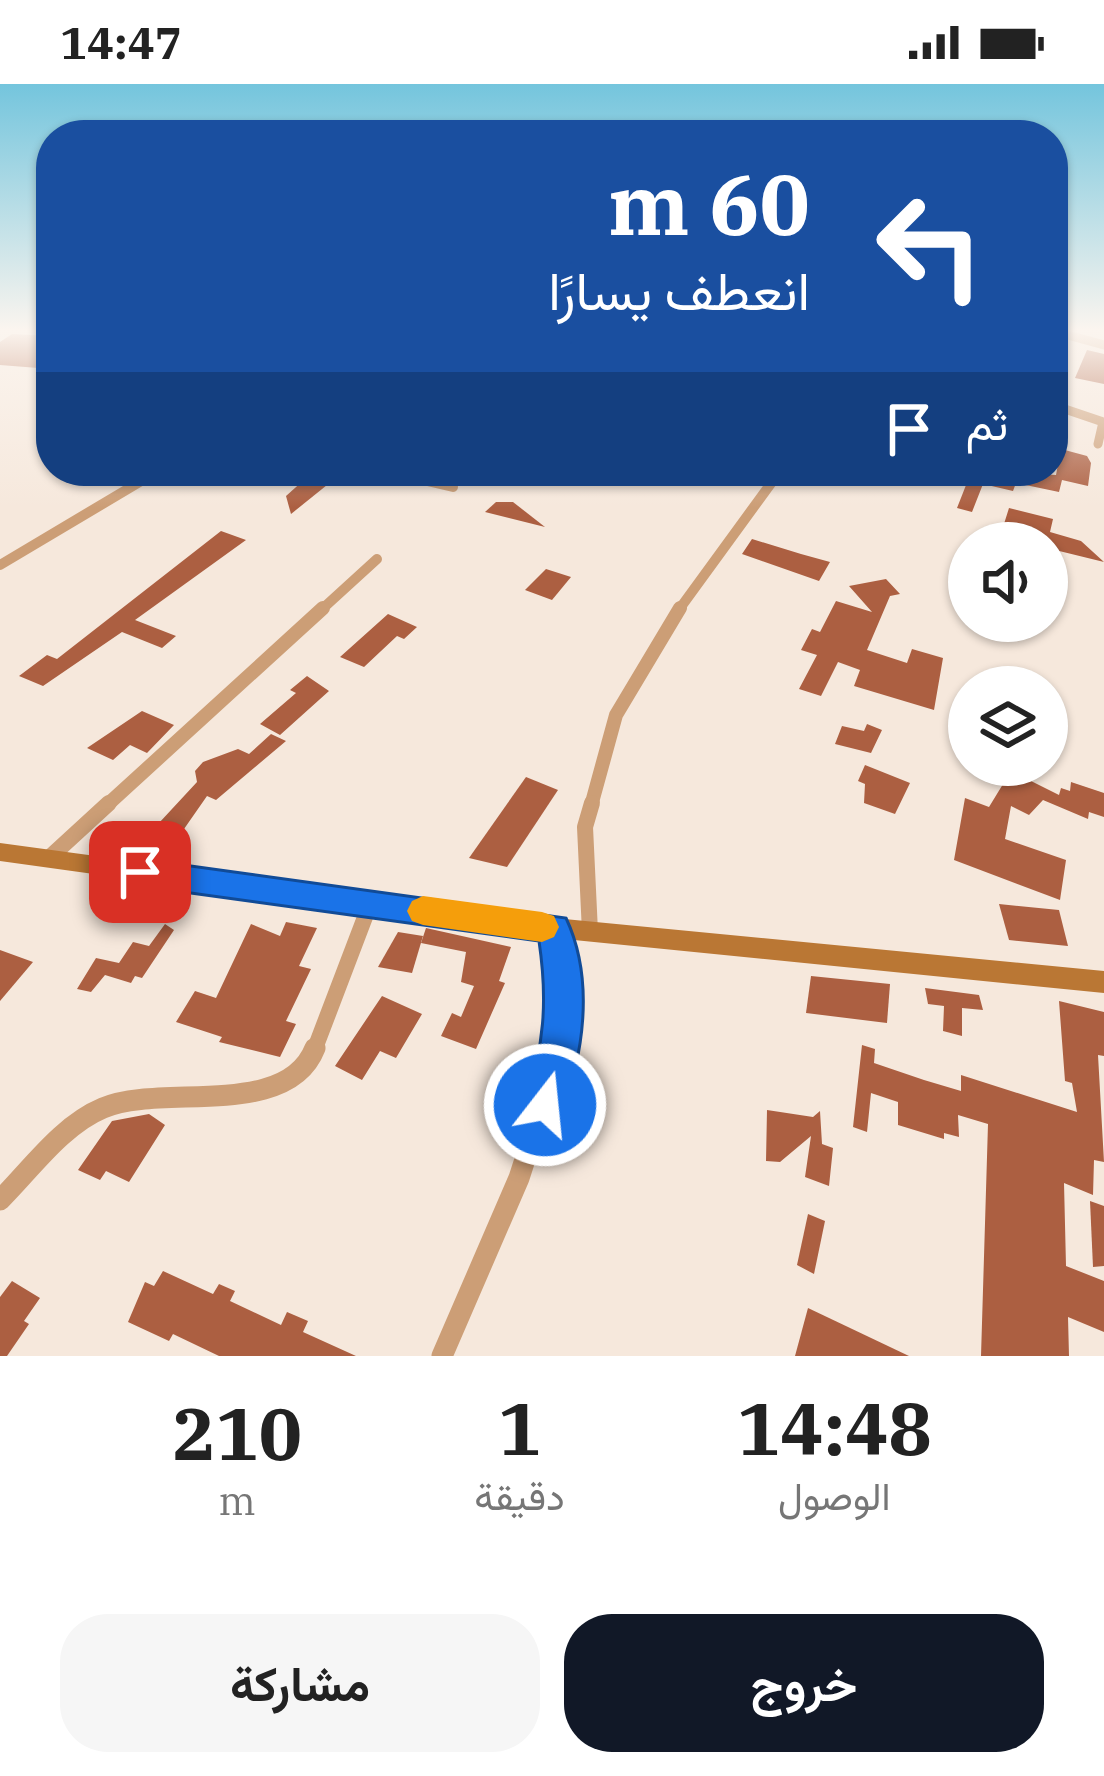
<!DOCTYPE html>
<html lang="ar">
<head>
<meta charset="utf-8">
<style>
	:root { --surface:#fff; --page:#f6f6f6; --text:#222; --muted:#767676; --accent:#111827 }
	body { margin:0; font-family:"IBM Plex Serif",Vazirmatn,serif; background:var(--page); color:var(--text); direction:rtl; height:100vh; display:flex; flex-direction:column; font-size:45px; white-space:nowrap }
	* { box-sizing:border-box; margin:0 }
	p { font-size:39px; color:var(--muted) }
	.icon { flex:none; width:66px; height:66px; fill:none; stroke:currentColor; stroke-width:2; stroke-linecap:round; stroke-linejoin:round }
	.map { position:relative; height:1272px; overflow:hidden; direction:ltr }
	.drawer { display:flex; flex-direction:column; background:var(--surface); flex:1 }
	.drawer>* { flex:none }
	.banner { position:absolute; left:36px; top:36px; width:1032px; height:366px; border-radius:48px; box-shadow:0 3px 9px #0004; direction:rtl; background:#1a4fa0; color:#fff; overflow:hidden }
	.fabs { position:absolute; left:948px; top:438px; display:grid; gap:24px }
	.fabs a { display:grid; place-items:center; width:120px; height:120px; border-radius:50%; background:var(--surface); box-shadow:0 3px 9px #0004; font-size:60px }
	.pin { position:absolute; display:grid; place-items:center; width:102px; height:102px; color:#fff; margin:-51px; border-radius:24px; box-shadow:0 6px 18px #0006 }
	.me { position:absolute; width:132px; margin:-66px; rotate:16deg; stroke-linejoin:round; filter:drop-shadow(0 0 9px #0008) }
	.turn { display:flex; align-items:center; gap:42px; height:252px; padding:0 60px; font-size:54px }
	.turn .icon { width:156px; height:156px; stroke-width:2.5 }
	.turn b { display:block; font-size:84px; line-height:102px }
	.then { display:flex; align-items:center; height:114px; padding:0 60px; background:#0003; gap:24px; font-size:45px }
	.eta { display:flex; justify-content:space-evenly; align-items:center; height:204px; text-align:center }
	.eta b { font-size:72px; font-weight:700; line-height:84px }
	.cta { display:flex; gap:24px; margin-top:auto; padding:24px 60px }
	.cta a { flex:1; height:138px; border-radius:48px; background:var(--accent); color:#fff; font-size:48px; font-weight:700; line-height:138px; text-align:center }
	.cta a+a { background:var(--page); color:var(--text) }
	.status { display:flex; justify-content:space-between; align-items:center; height:84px; padding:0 60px; background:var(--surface); direction:ltr }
	.status svg { height:33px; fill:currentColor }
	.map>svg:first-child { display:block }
	.building { fill:#ac5f41 }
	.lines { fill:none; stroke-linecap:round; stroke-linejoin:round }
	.street-far4 { stroke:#cc9e76; stroke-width:9 }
	.street-far3 { stroke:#cc9e76; stroke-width:10 }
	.street-far2 { stroke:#cc9e76; stroke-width:14 }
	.street-far1 { stroke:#cc9e76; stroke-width:16 }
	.street { stroke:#cc9e76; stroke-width:21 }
	.secondary { fill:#ba7734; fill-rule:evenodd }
	.route { fill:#1a73e8; stroke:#114b97; stroke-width:3 }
	.slow { fill:#f59e0b }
</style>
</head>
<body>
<div class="status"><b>14:47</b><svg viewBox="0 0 49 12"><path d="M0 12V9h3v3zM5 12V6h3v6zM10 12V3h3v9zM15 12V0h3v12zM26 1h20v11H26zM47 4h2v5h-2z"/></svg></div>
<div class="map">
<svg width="1104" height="1272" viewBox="0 0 1104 1272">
	<rect width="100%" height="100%" fill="#f6e8dc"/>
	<g class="building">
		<path d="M12 250 51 252V285L0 281V258Z"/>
		<path d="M1087 266 1104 270V300L1075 294Z"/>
		<path d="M1061 365 1087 372 1091 379 1088 402 1062 396 1059 408 1016 399 1013 407 983 400 972 428 957 424 968 396 980 399 985 387 1056 391Z"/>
		<path d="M305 395 327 401 291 430 286 412Z"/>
		<path d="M496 418H513L545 443 485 428Z"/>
		<path d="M1009 424 1053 435 1050 448 1081 457 1104 478 1047 464V459H998Z"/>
		<path d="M221 447 246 456 135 536 176 552 162 564 122 548 43 602 19 592 47 571 57 575Z"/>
		<path d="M752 455 801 470 830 478 819 497 742 470Z"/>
		<path d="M546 485 571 493 552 516 525 506Z"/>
		<path d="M886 495 900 510 890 512 867 566 907 579 912 565 943 574 934 626 854 602 860 586 838 578 821 612 799 605 817 571 801 566 812 545 820 548 836 517 872 528 849 502Z"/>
		<path d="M388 530 417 543 404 555 397 552 364 583 340 573Z"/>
		<path d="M307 592 329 607 280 651 260 640 296 609 290 606Z"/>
		<path d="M142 627 174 641 147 669 130 661 113 676 87 664Z"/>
		<path d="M867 640 882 646 871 669 835 660 842 642 864 647Z"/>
		<path d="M271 650 286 657 216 716 207 712 184 745 159 739 197 698 195 687 203 678 238 665 249 670Z"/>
		<path d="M865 681 910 699 895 730 864 719 865 700 858 697Z"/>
		<path d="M1011 687 1059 711 1061 704 1070 707 1071 698 1104 709V733L1089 728 1088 735 1043 716 1029 731 1011 722 1005 755 1066 776 1060 816 954 776 965 714 989 723Z"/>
		<path d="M526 693 558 706 507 783 469 774Z"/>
		<path d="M999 820 1059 826 1068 862 1009 856Z"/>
		<path d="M286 838 317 844 299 882 311 885 286 937 296 940 280 973 219 958 222 953 176 938 195 907 216 914 251 840 280 852Z"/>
		<path d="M165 840 174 846 142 894 135 892 131 899 105 891 91 908 77 905 96 874 119 879 133 858 149 862Z"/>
		<path d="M426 844 511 863 499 897 505 899 476 965 441 952 452 929 461 933 474 902 461 898 466 868 421 859Z"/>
		<path d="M398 848 423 852 412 889 378 883Z"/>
		<path d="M0 866 33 878 0 917Z"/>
		<path d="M811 892 890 900 887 939 806 929Z"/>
		<path d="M925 904 979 911 983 926 962 924V952L943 947 944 922 928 920Z"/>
		<path d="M382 912 422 930 396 974 380 967 362 996 335 982Z"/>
		<path d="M1059 917 1104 928V972L1098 971 1104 1078 1094 1076 1093 1111 1064 1099 1066 1182 1104 1197V1248L1068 1233 1069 1272H981L988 1040 958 1031 959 1053 944 1049V1055L898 1041V1018L871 1009 867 1048 853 1043 862 961 875 965 874 979 924 996 961 1007V991L1077 1028 1072 999 1065 997Z"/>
		<path d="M767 1026 813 1033 820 1027 822 1060 833 1064 829 1102 805 1093 811 1052 780 1078 766 1077Z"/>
		<path d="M149 1030 165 1041 129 1098 106 1087 100 1096 78 1086 112 1037Z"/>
		<path d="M1090 1117 1104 1122V1182L1093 1183Z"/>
		<path d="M808 1130 825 1137 814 1190 797 1181Z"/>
		<path d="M163 1187 213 1210 219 1200 235 1207 230 1217 281 1241 287 1228 308 1237 303 1248 356 1272H219L173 1250 169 1257 128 1238 145 1198 154 1202Z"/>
		<path d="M12 1197 40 1214 24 1237 29 1240 7 1272H0V1213Z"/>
		<path d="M808 1224 909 1272H795Z"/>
	</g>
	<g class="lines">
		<g class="street-far4">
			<path d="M1053 247 1104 261"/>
			<path d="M1053 321 1103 338 1098 360"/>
		</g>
		<g class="street-far3">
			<path d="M384 387 453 403"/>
			<path d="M0 481 158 387"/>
			<path d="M320 527 377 475"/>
			<path d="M678 527 780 387"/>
		</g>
		<g class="street-far2">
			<path d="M106 722 323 524"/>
			<path d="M591 722 616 631 680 524"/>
		</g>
		<g class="street-far1">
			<path d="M48 775 109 719"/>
			<path d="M554 844 566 917 560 967"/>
			<path d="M590 848 585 743 592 719"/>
			<path d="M314 967 370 820"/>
		</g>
		<g class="street">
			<path d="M0 1116C31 1085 62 1041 103 1024 161 999 287 1036 315 964"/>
			<path d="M442 1272 519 1094 561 964"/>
		</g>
		<path class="secondary" d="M0 759 554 834 1104 887V909L554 854 0 777Z"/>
	</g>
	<linearGradient id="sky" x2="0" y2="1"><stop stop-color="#74c5dd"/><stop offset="0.58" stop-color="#fbf5ef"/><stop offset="1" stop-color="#fbf5ef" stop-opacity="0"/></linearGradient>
	<rect width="1104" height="424" fill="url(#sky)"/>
	<path class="route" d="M140 775 566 834C595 896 584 973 559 1034L545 1040 531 1034 525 1021C544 962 548 918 539 857L140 802 129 798 124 788 129 779Z"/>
	<path class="slow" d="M423 812 542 828 554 832 559 843 554 853 542 858 423 841 412 837 407 827 412 817Z"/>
</svg>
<div class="fabs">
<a><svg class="icon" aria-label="sound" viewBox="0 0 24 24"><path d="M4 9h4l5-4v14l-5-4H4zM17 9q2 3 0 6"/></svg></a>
<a><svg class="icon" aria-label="layers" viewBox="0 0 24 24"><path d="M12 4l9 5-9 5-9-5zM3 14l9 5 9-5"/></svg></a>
</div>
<div class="pin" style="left:140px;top:788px;background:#d93025"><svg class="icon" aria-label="arrive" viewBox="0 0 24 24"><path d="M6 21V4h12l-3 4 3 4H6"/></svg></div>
<svg class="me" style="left:545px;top:1021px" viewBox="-20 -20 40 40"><circle r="17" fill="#1a73e8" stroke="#fff" stroke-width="3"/><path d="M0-11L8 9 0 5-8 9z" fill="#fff"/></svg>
<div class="banner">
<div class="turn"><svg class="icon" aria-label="left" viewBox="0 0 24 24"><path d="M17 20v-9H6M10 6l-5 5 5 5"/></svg><div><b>60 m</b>انعطف يسارًا</div></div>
<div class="then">ثم<svg class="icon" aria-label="arrive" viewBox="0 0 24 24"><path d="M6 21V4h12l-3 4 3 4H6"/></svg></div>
</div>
</div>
<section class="drawer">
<div class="eta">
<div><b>14:48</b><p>الوصول</p></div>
<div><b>1</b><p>دقيقة</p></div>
<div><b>210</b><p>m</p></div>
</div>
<div class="cta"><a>خروج</a><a>مشاركة</a></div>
</section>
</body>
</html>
